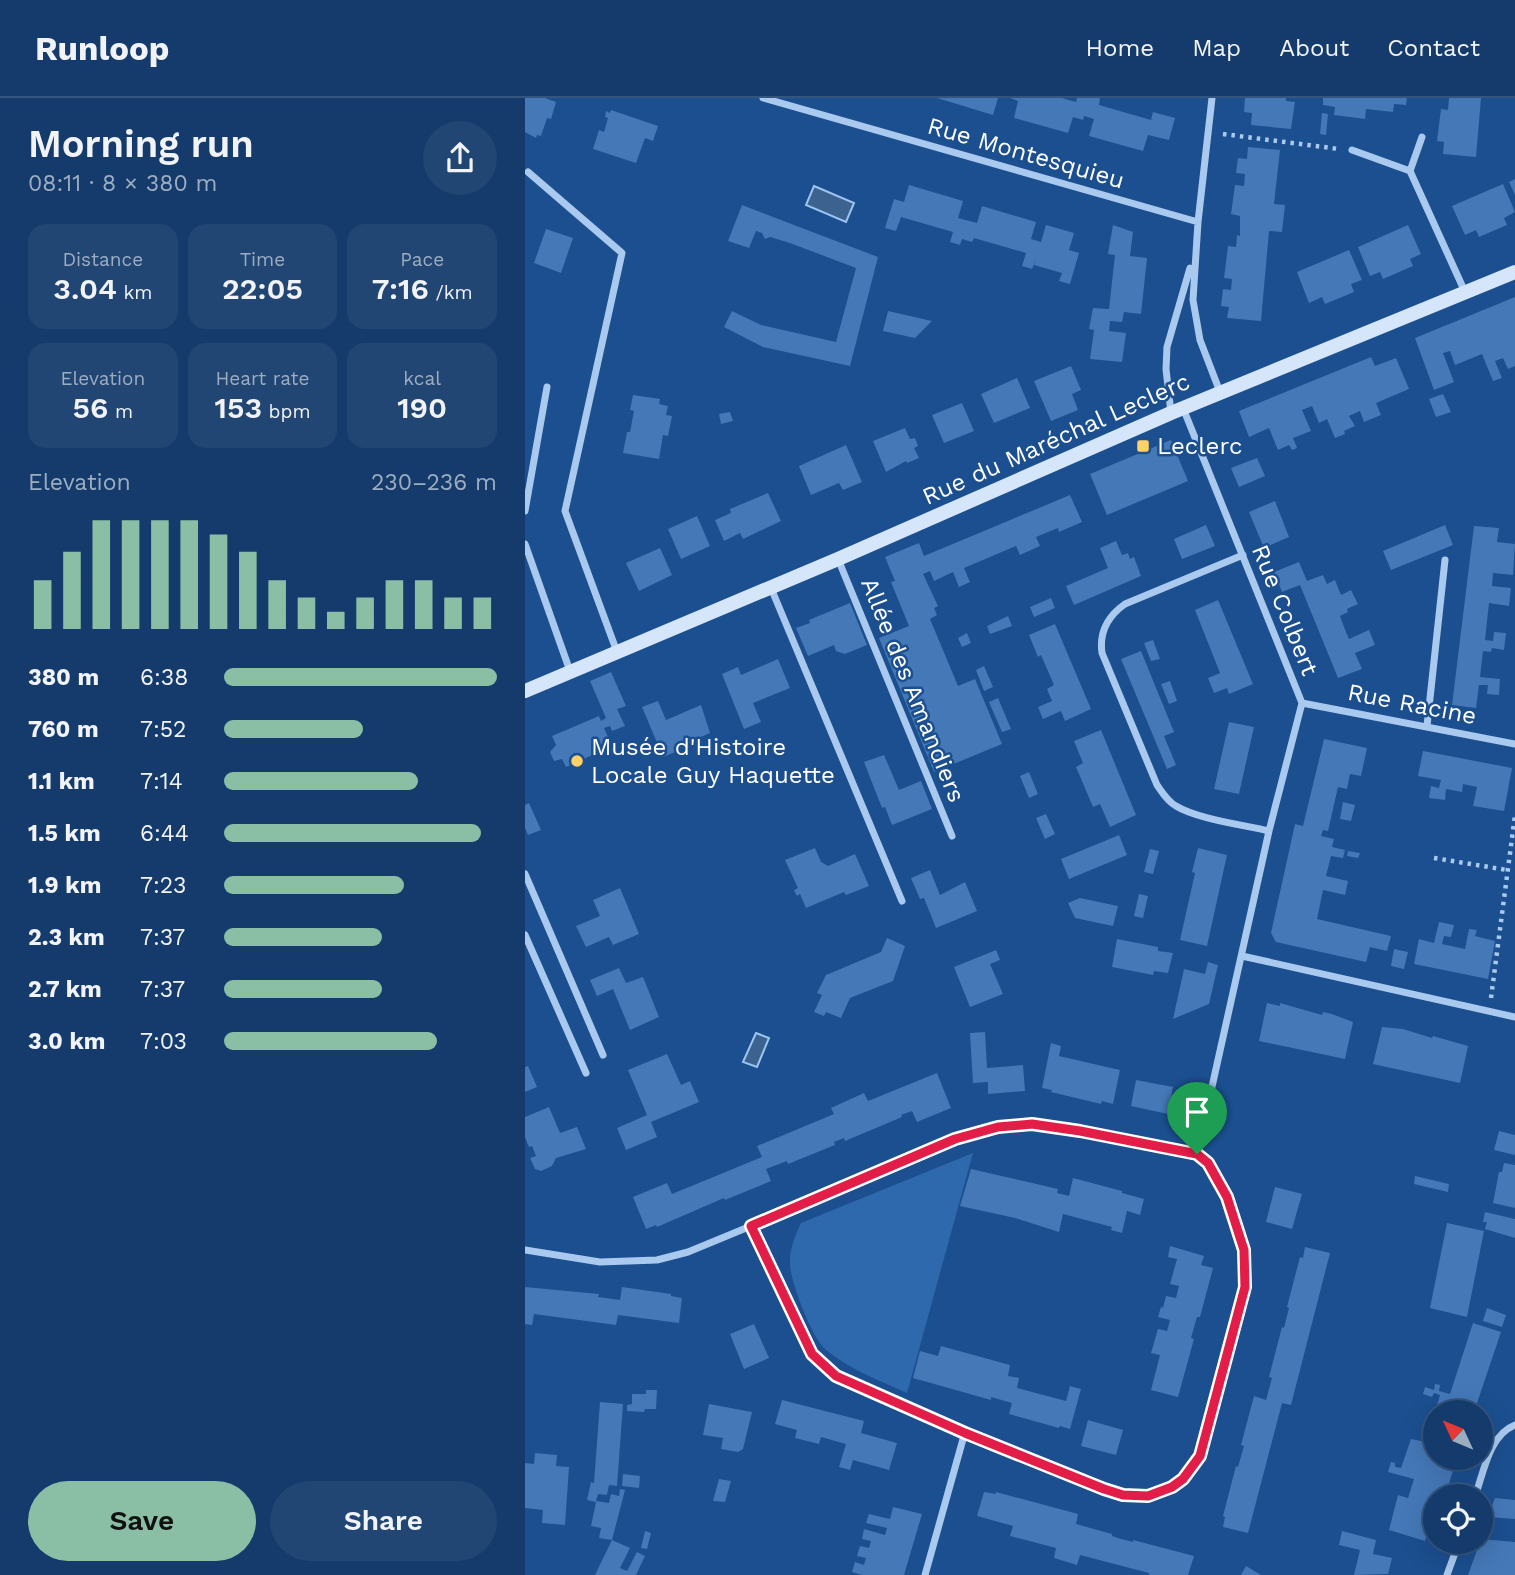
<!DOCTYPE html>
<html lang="en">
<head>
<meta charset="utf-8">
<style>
  body { margin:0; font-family:"Work Sans",sans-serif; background:#214673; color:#f1f3f6; height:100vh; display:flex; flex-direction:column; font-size:26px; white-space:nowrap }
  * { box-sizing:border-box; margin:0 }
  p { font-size:23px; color:#9dadc1 }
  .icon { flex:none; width:38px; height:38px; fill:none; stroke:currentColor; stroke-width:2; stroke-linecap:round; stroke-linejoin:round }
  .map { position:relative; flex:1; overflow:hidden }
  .side { display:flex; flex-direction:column; background:#143b6b; width:525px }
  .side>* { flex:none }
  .needle { width:46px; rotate:314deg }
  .tools { position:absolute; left:898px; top:1302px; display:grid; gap:14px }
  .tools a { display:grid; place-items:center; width:70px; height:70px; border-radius:50%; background:#143b6b; box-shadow:0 7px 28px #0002,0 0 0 2px #33557e; font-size:35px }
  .pin { position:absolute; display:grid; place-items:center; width:60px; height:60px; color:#fff; margin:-72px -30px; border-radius:50% 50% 50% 0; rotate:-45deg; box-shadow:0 0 7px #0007 }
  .pin .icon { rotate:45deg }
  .round { display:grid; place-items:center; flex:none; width:74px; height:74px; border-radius:37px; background:#214673 }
  .head { display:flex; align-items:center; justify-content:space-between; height:119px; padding:0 28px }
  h1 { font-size:38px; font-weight:600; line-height:52px }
  .stats { display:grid; grid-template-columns:repeat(3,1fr); gap:10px; height:119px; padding:7px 28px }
  .stats div { display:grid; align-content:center; border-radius:18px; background:#214673; text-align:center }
  .stats b { font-size:30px; font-weight:600 }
  .stats small { font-size:19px; font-weight:400 }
  .stats p { font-size:19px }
  .chart { height:196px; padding:14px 28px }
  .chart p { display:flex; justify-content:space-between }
  .chart svg { width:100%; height:126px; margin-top:7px; stroke:#8abfa5; stroke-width:6 }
  .cta { display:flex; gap:14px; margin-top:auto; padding:14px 28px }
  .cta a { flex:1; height:80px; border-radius:42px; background:#8abfa5; color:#111; font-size:28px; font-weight:600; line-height:80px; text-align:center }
  .cta a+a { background:#214673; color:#f1f3f6 }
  ul { padding:0 28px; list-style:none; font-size:23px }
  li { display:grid; grid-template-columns:112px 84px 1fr; align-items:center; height:52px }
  li i { height:18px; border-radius:9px; background:#8abfa5 }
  header { display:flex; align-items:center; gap:42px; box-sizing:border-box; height:98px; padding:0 35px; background:#143b6b; border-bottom:2px solid #33557e }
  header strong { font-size:33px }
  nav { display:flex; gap:38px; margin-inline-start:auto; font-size:24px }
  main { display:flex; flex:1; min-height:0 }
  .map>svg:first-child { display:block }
  .green { fill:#2e69ad }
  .water { fill:#3c6290; stroke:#9cc4f0; stroke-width:2 }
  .building { fill:#4478b7 }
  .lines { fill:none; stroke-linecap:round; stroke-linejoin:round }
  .path { stroke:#a9c9ee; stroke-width:4.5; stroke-dasharray:3.5 5; stroke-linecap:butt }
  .street { stroke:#a9c9ee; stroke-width:7 }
  .secondary { stroke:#d6e6fa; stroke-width:14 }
  .route-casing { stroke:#fff; stroke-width:14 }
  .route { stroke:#e11d48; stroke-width:9 }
  .poi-dot { fill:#ffd166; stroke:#1b4f8f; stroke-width:2.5 }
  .labels { text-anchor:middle; stroke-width:5; stroke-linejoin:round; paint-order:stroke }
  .street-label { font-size:24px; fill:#fff; stroke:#1b4f8f }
  .poi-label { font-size:24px; fill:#fff; stroke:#1b4f8f; text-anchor:start }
</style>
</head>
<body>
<header>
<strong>Runloop</strong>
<nav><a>Home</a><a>Map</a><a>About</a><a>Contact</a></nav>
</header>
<main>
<section class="side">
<div class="head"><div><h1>Morning run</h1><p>08:11 · 8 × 380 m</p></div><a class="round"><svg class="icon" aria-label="share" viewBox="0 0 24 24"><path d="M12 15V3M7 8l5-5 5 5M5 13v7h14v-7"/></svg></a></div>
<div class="stats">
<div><p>Distance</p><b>3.04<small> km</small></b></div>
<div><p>Time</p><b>22:05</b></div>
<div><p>Pace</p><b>7:16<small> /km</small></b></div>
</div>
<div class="stats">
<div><p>Elevation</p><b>56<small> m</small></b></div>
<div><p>Heart rate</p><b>153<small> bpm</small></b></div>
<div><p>kcal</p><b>190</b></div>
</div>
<div class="chart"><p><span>Elevation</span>230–236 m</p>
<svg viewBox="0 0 160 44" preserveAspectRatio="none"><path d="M5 44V27M15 44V17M25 44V6M35 44V6M45 44V6M55 44V6M65 44V11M75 44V17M85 44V27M95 44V33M105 44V38M115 44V33M125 44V27M135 44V27M145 44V33M155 44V33"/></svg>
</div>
<ul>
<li><b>380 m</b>6:38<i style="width:100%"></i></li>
<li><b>760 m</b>7:52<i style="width:51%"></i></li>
<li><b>1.1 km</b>7:14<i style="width:71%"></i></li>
<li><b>1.5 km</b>6:44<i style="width:94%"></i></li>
<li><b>1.9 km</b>7:23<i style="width:66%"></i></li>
<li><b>2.3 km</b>7:37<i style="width:58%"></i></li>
<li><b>2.7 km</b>7:37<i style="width:58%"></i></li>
<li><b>3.0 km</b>7:03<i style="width:78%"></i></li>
</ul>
<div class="cta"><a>Save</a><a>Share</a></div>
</section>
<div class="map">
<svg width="990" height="1477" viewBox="0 0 990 1477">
  <rect width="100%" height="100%" fill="#1b4f8f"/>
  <path class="green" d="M448,1055L382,1295C354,1282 323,1271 300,1251C287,1240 266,1185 265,1167C264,1152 270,1138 276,1125Z"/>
  <path class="water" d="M289,88L329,105L321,124L281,107Z
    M231,935L244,940L232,969L218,964Z"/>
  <path class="building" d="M0,0H20L31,4L26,21L22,20L16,38L12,37L11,40L0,34Z
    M412,0H473L468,17Z
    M485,0H537L551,4L552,0H575L574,7L626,22L628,14L650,20L644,42L623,37L618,53L564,38L569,21L559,18L558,22L548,19L543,35L489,20L493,3Z
    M720,0H761V3L770,4L766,31L726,27L727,15L719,14Z
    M798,0H882L881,7L869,6L868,14L841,11L840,21L809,17L810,9L798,7Z
    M924,0H956L951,59L918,56L919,44L912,43L916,11L923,12Z
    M86,12L133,28L128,43L120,40L111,65L68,51L74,32L79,34L83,20L80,19L81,13L85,15Z
    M797,15L803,16L801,37L795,36Z
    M723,49L755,52L749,106L760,107L757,134L744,133L736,223L702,220L704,209L696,208L698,191L706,192L707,181L699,180L703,148L711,149L712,137L715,138V118L706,116L710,87L719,88L720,76L711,75L713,60L722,61Z
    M990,81V97L984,84Z
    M978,86L990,114L979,120L982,127L954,139L951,132L940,137L927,108Z
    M384,87L438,103L433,120L452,125L457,108L511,124L506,141L516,144L521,127L549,135L544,152L554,155L545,186L534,183L537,175L509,167L512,159L507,171L497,168L501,155L449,140L447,144L437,141L435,147L425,144L428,134L376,119L371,133L360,130L369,101L379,104Z
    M217,107L353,159L325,268L238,249L199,229L207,213L236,227L311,244L331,170L265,145L245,139L240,141L237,135L231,133L224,150L203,143Z
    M588,127L608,134L605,158L622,160L616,216L599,214L597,224L585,223L584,233L601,235L597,264L565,261L569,232L564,231L568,210L584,211L590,157L583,156Z
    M883,127L896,156L885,161L888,168L858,181L855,174L845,178L833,149Z
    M21,131L48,140L36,175L9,165Z
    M824,152L837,182L826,186L829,194L800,206L797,199L784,205L772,174Z
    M990,199V268L983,271L978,260L970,263L977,280L968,283L957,256L930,267L925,253L918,255L929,284L909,292L890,240Z
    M363,213L407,223L390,240L358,233Z
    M846,259L850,268L871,260L884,291L851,305L856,317L839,324L835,313L824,318L830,328L819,333L820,336L810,340L802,321L794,325L787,308L777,312L786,333L768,340L772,350L767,352L764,347L753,352L744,330L724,339L714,313Z
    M546,268L556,292L547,296L553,312L526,323L509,283Z
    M492,280L505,310L469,325L456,296Z
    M918,296L926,314L911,319L904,301Z
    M108,297L135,301L134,306L143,308L141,317L147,318L143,338L138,337L134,361L98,355L102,334H105L109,313L105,312Z
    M437,305L449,333L419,345L407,317Z
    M205,314L208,323L196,326L194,316Z
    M380,330L385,341L390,340L393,348L389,350L394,360L382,365L381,363L361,374L348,343Z
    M646,342L663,383L582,417L565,376Z
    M321,347L337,384L318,392L314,385L286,397L274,368Z
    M732,360L740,378L714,389L706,370Z
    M243,395L256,423L218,441L215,435L199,443L190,422L206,415L205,411Z
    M545,397L557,424L534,434L533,430L511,439L515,448L495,457L491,448L439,470L445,484L434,489L428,474L409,483L405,473L398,476L413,508L409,510L412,517L405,521L433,588L450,581L477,646L409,674L354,540L384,528L366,484L370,483L360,459L394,445L399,458Z
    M750,403L764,439L739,450L724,414Z
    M172,418L185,448L156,461L143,431Z
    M681,427L690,448L657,461L649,441Z
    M920,427L928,447L866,472L858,453Z
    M949,428L974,430L972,444L990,446L988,477L968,475L967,488L986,490L984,508L964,505L960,542L968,543L969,534L981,535L979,552L967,550L966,554L958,553L955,579L975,581L974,597L962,596L963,587H954L951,610L927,607Z
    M591,443L597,457L603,455L605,461L609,459L616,478L549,507L541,488L583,470L575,450Z
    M135,450L147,477L114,493L101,465Z
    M774,464L782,483L798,477L802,486L810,482L816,497L826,492L833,506L822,511L823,514L815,518L819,529L824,541L844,532L850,547L830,555L837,571L813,580L775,487L757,494L749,474Z
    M526,500L530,510L509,519L505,509Z
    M693,502L728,586L704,596L702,590L689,595L683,580L695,575L670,512Z
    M325,505L342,547L320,556L311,553L309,547L283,558L271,530L285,525L284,522Z
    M483,518L487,528L465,536L462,528Z
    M530,526L566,611L540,623L536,613L518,621L513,609L527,603L522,591L529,587L516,557L513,559L504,537Z
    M442,535L446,545L437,549L433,540Z
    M628,542L635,561L626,563L619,545Z
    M616,553L649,634L639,638L651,667L642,671L596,561Z
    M253,561L265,590L228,605L236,624L219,631L197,576L213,569L216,577Z
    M459,568L468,589L459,593L451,572Z
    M86,574L101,608L92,611L100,628L87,633L85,628L79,630L87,648L41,669L37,661L29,663L25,654L31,647L27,638L74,618L76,623L81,620L65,583Z
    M645,583L652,603L644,606L636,586Z
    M473,600L486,631L477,634L464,604Z
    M133,603L141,622L176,607L185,635L153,649L155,652L138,659L117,609Z
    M704,624L729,629L714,696L689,691Z
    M576,632L611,717L585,729L575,706L568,709L551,669L558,665L549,643Z
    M799,641L842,650L836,678L825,676L822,691L813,689L803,733L798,732L796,738L809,741L807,749L820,752L818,760L806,758L801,778L823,783L820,797L798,792L792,821L866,838L862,853L845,849L841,864L751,844L746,835L770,726L778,728Z
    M898,653L987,670L979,713L948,708L952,689L938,686L937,694L921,691L920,702L904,700L906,688L914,690L916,682L893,678Z
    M359,657L374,692L396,683L407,711L367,727L360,709L357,710L339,664Z
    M504,674L513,696L504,700L495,678Z
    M818,704L830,707L826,723L815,721Z
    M4,705L16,732L3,737L0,730V707Z
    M521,716L530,736L520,741L511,720Z
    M594,737L602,757L544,781L536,761Z
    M290,750L296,764L303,768L330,756L344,788L321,797L319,794L281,810L275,796L272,798L269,792L273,790L260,762Z
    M673,750L702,757L682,848L655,842L670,775L667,774Z
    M625,751L634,753L628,776L619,774Z
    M823,753L835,755L833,760L822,758Z
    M405,772L415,797L440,784L452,813L411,830L399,800L395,801L386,780Z
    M95,790L114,836L88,847L84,839L61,849L51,828L75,818L68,802Z
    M614,796L623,798L618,820L609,818Z
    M555,800L593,808L588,828L550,820L543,805Z
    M914,824L929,827L926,839L919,838L917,846L940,851L944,831L952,832L950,838L970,843L963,881L889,866L894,841L909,845Z
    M362,840L380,848L368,883L325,900L316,920L301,914L299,918L289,914L297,897L292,895L301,877L356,854Z
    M592,841L633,849V853L648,855L643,875L629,873L628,877L587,869Z
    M869,851L883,854L879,871L866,868Z
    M471,852L475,862L465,866L478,896L445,909L429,869Z
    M683,864L693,867L684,906L648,921L659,871L680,876Z
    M94,870L101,885L118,879L134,919L105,932L88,891L72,898L65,882Z
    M742,905L755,908V905L797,917L798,914L807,916L828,924L820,961L734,943Z
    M857,929L878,931L907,940L908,938L943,948L935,985L848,966Z
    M460,934L462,970L498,967L500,993L463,996V984L448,985L445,935Z
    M526,945L536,948L534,958L595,972L588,1006L577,1003L576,1006L526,994L527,992L517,990Z
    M142,956L156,987L165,983L174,1004L126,1024L132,1039L101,1052L92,1030L122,1017L103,972Z
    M3,968L12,989L0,994V969Z
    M412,975L426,1010L392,1024L387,1013L376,1017L377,1019L320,1043L319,1040L309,1044L310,1047L263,1066L262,1063L241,1071L246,1083L200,1102L199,1100L132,1129L131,1127L121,1131L108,1099L142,1085L147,1096L237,1059L232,1048L309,1016L306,1010L339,995L343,1003Z
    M611,982L648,989L643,1016L606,1008Z
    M24,1009L35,1035L52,1029L61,1051L31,1060L27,1068L16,1073L10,1071L5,1060L11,1058L7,1048L4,1049L0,1039V1019Z
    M974,1033L990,1037V1057L969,1052Z
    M979,1065L990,1067V1110L968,1105L974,1074H977Z
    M446,1071L533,1091L532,1095L544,1098L548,1080L597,1093V1095L619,1101L615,1117L602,1113L597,1135L586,1132L587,1129L538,1116L534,1134L490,1120L435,1108Z
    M890,1078L924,1086L923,1094L889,1086Z
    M750,1089L777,1096L767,1131L741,1124Z
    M960,1114L990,1121V1140L960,1131L962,1124H958Z
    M922,1125L959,1133L942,1219L905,1210Z
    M645,1148L679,1158L676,1167L688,1170L675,1219H672L666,1240L669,1241L653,1299L626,1292L635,1257L626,1255L633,1231L642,1233L645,1222L633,1219L636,1209L638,1210L641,1198L651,1200L654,1188L645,1186L652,1161L643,1159Z
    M780,1149L805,1155L766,1307L757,1305L723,1435L698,1429L700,1419L698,1418L711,1368L713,1369L719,1348L716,1347L729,1298L741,1302L747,1280L744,1279L757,1229L759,1230L764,1210L762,1209L775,1159L778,1160Z
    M0,1189L74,1196L73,1199L95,1202L97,1189L146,1196V1198L157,1200L154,1225L93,1217L91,1227L9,1216L7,1227L0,1226Z
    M962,1210L981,1217L977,1229L958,1223Z
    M948,1225L976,1234L949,1314H910V1360H932L920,1398H910V1408L900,1443L864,1432L873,1397L883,1400L889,1381L863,1374L866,1364L870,1365V1369L876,1370L886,1341L901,1344L915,1297L909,1295L907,1299L898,1296L900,1289L909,1292L910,1286L915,1287L914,1293L925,1296Z
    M229,1226L244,1260L219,1271L205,1236Z
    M416,1248L485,1267L483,1278L494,1280L492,1290L541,1303L545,1288L556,1291L545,1331L535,1328L534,1330L484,1316L487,1305L466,1299V1302L388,1280L395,1253L413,1258Z
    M121,1292H132L131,1311H120L119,1314L102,1313V1307L107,1306V1296H121Z
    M257,1302L339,1323L336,1335L372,1345L364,1372L328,1362L325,1372L314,1369L321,1346L296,1339L294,1346L270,1340L272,1332L250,1326Z
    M75,1304L98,1306L92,1388L84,1387L82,1397L73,1396L71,1403L84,1405L86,1396L94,1398L95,1391L100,1392L87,1442L74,1440L76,1430L66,1428L71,1404L62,1402L66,1384L69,1385Z
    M184,1306L227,1314L218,1351L213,1354L196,1351L198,1340L178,1337Z
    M563,1322L598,1332L591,1357L556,1348Z
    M10,1355L32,1357L31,1368L44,1369L40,1427L17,1425L18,1412L0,1410V1365L9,1366Z
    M98,1376L115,1378L114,1390L97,1388Z
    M194,1381L206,1383L200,1404L188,1403Z
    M459,1394L471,1396V1394L553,1416L551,1426L587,1436V1438L596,1441L608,1444V1442L669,1458L663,1477H624V1475L555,1457L552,1467L529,1460L531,1450L485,1438L488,1428L452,1418Z
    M970,1400L990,1402V1421L963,1419Z
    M368,1409L397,1416L379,1477H337L327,1474L330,1464L339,1467L341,1460L332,1458L335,1448L344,1450L346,1443L337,1441L339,1431L360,1437L362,1430L341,1425L344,1416L365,1421Z
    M120,1433L126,1435L122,1451L116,1450Z
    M817,1433L851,1442L848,1456L867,1460L863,1476L829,1477L835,1452L814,1447Z
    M956,1441L990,1444V1477H943Z
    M87,1442L105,1450L95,1470L102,1473L112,1454L120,1458L111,1477H70Z
    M721,1468L736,1477H716Z"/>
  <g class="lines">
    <path class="path" d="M698,36L814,51
      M909,760L982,772
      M966,900L990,717"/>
    <path class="street" d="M238,0L673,124
      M687,0L673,124L668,202L675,242L695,294
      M827,52L885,73L940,194
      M885,73L897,39
      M3,74L97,155L40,413L92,554
      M658,310L777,605L744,733L672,1056
      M646,315L641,271L642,249L665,170
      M0,413L22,289
      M0,446L45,573
      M718,457L600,506C583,518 574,534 577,555L632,687C637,694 642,703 651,708C672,721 719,727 744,733
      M313,461L427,738
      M246,490L377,803
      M777,605L990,646
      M902,628L920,462
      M0,776L78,957
      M0,837L61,975
      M717,858L990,919
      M226,1128L287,1256L311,1278L440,1334L579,1391C607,1400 636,1403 659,1380C682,1358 686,1322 694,1292C704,1254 721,1212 721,1172C720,1152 714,1133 707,1115C699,1092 690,1072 672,1056
      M0,1152L75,1164L132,1162L163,1154L226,1128L430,1041L473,1029L521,1028L672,1056
      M950,1398C959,1374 964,1337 990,1327
      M400,1477L440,1334
      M922,1477L934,1444"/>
    <path class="secondary" d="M0,593L313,461L646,315L990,174"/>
  </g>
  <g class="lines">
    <defs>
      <path id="route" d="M507,1026L555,1033L672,1056L683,1065L702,1099L719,1152L720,1189L675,1358L658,1381L647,1389L623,1398L598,1397L579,1391L440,1335L311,1278L287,1256L226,1128L430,1041L473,1029Z"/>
    </defs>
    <use href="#route" class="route-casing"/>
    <use href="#route" class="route"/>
  </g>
  <g class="poi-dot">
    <rect x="611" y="341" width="14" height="14" rx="3.5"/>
    <circle cx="52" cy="663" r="7"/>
  </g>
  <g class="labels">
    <g class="street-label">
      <text transform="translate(501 55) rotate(16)" y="8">Rue Montesquieu</text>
      <text transform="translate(531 341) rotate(-24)" y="8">Rue du Maréchal Leclerc</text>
      <text transform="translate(760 512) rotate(68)" y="8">Rue Colbert</text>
      <text transform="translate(388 592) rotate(68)" y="8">Allée des Amandiers</text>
      <text transform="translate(887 606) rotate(11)" y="8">Rue Racine</text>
    </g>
    <g class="poi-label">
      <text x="632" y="356">Leclerc</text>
      <text x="66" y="657">Musée d'Histoire<tspan x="66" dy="28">Locale Guy Haquette</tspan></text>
    </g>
  </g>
</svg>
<div class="tools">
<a><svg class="needle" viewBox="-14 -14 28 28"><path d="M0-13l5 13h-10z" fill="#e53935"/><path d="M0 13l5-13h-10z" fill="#9dadc1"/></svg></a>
<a><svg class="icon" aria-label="locate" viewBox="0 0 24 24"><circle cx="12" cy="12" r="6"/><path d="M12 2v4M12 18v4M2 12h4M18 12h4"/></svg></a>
</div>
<div class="pin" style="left:672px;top:1056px;background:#1e9e55"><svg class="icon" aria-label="arrive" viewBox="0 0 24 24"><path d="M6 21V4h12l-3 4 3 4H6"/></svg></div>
</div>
</main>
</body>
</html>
